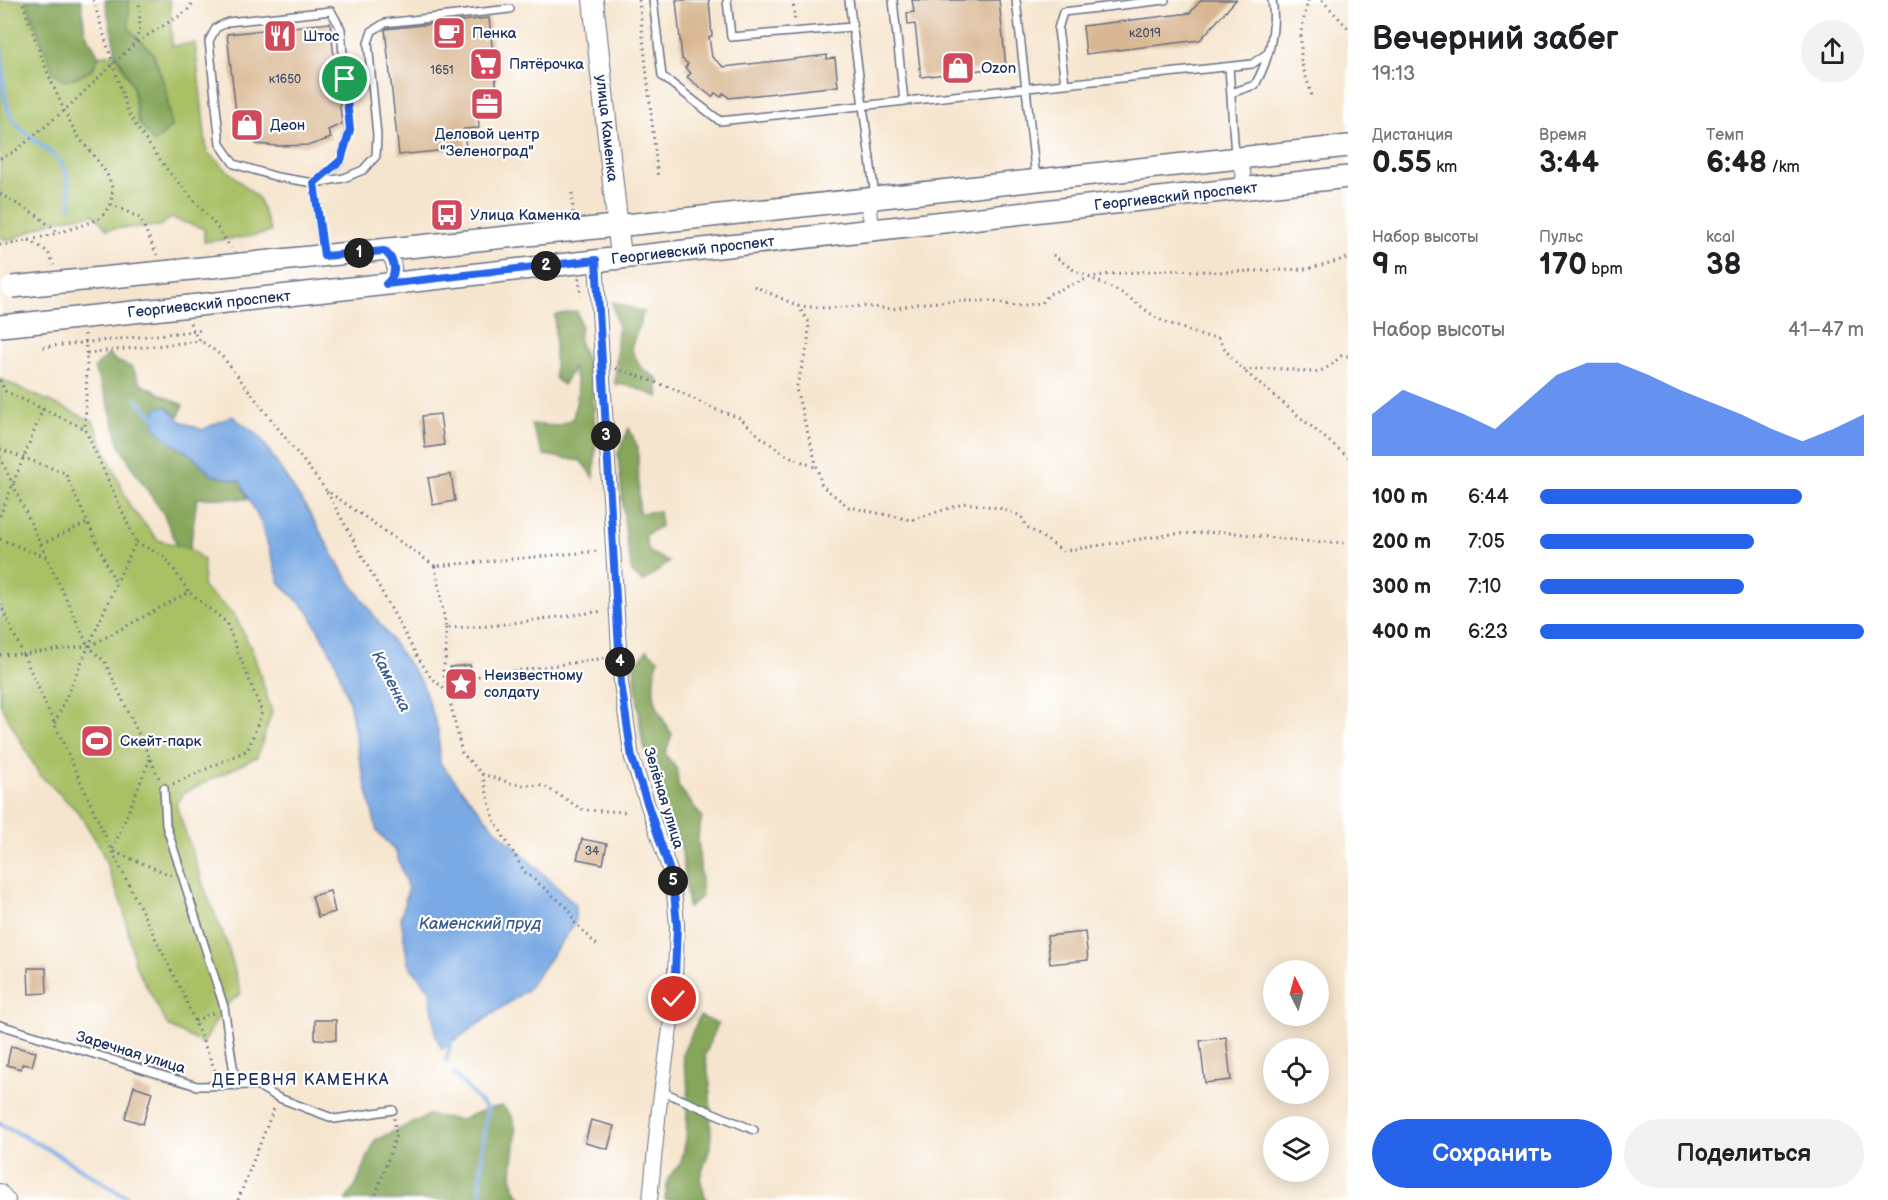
<!DOCTYPE html>
<html lang="ru">
<head>
<meta charset="utf-8">
<style>
  body { margin:0; font-family:"Balsamiq Sans",sans-serif; background:#f2f2f2; color:#202124; height:100vh; display:flex; flex-direction:column; font-size:22px; white-space:nowrap }
  * { box-sizing:border-box; margin:0 }
  p { font-size:20px; color:#757577 }
  .icon { flex:none; width:33px; height:33px; fill:none; stroke:currentColor; stroke-width:2; stroke-linecap:round; stroke-linejoin:round }
  .map { position:relative; flex:1; overflow:hidden }
  .side { display:flex; flex-direction:column; background:#fff; width:540px }
  .side>* { flex:none }
  .needle { width:39px; rotate:354deg }
  .buttons { position:absolute; left:1263px; top:960px; display:grid; gap:12px }
  .buttons a { display:grid; place-items:center; width:66px; height:66px; border-radius:50%; background:#fff; box-shadow:0 3px 15px #0003; font-size:30px }
  .pin { position:absolute; display:grid; place-items:center; width:51px; height:51px; color:#fff; margin:-26px; border:3px solid #fff; border-radius:50%; box-shadow:0 2px 6px #0007 }
  .km { position:absolute; width:30px; height:30px; margin:-15px; border-radius:50%; background:#222; color:#fff; font-size:16px; line-height:30px; text-align:center }
  .round { display:grid; place-items:center; flex:none; width:63px; height:63px; border-radius:32px; background:#f2f2f2 }
  .summary { display:flex; align-items:center; justify-content:space-between; height:102px; padding:0 24px }
  h1 { font-size:33px; font-weight:800; line-height:45px }
  .figures { display:grid; grid-template-columns:repeat(3,1fr); gap:9px; height:102px; padding:6px 24px }
  .figures div { display:grid; align-content:center }
  .figures b { font-size:30px; font-weight:800 }
  .figures small { font-size:16px; font-weight:400 }
  .figures p { font-size:16px }
  .chart { height:168px; padding:12px 24px }
  .chart p { display:flex; justify-content:space-between }
  .chart svg { width:100%; height:108px; margin-top:6px; fill:#2563eb; opacity:.7 }
  .button { display:flex; gap:12px; margin-top:auto; padding:12px 24px }
  .button a { flex:1; height:69px; border-radius:36px; background:#2563eb; color:#fff; font-size:24px; font-weight:800; line-height:69px; text-align:center }
  .button a+a { background:#f2f2f2; color:#202124 }
  ul { padding:0 24px; list-style:none; font-size:20px }
  li { display:grid; grid-template-columns:96px 72px 1fr; align-items:center; height:45px }
  li i { height:15px; border-radius:8px; background:#2563eb }
  main { display:flex; flex:1; min-height:0 }
  .map>svg:first-child { display:block }
  .green { fill:#a9c065; stroke:#627862; stroke-width:1.5 }
  .forest { fill:#86a65a; stroke:#506a5c; stroke-width:1.5 }
  .water { fill:#7aaae4; stroke:#4a6ca1; stroke-width:1.5 }
  .lines { fill:none; stroke-linecap:round; stroke-linejoin:round }
  .stream { stroke:#7aaae4; stroke-width:4.5 }
  .building { fill:#d8b691 }
  .lane-casing { stroke:#686f85; stroke-width:10 }
  .street-casing { stroke:#686f85; stroke-width:16 }
  .secondary-casing { stroke:#686f85; stroke-width:22 }
  .primary-casing { stroke:#686f85; stroke-width:24 }
  .path { stroke:#686f85; stroke-width:3; stroke-dasharray:1.5 4.5; stroke-linecap:butt }
  .lane { stroke:#fff; stroke-width:7 }
  .street { stroke:#fff; stroke-width:14 }
  .secondary { stroke:#fff; stroke-width:20 }
  .primary { stroke:#fff; stroke-width:21 }
  .primary-bridge-casing { stroke:#686f85; stroke-width:24; stroke-linecap:butt }
  .path-bridge { stroke:#686f85; stroke-width:3; stroke-dasharray:1.5 4.5; stroke-linecap:butt }
  .primary-bridge { stroke:#fff; stroke-width:21 }
  .route-casing { stroke:#fff; stroke-width:12 }
  .route { stroke:#2563eb; stroke-width:8 }
  .labels { text-anchor:middle; stroke-width:4.5; stroke-linejoin:round; paint-order:stroke }
  .number-label { font-size:12px; fill:#4a516b }
  .poi-label { font-size:15px; fill:#1b2f5e; stroke:#fff; text-anchor:start }
  .street-label { font-size:15px; fill:#1b2f5e; stroke:#fff }
  .water-label { font-size:16px; font-style:italic; fill:#3c5a8d; stroke:#fff }
  .neighbourhood-label { font-size:16px; letter-spacing:1.5px; fill:#1b2f5e; stroke:#fff }
</style>
</head>
<body>
<main>
<div class="map">
<svg width="1348" height="1200" viewBox="0 0 1348 1200">
  <rect width="100%" height="100%" fill="#fff"/>
  <filter id="ink" filterUnits="userSpaceOnUse"><feTurbulence type="fractalNoise" baseFrequency=".0167" numOctaves="2"/><feDisplacementMap in="SourceGraphic" scale="12" xChannelSelector="R" yChannelSelector="G"/><feConvolveMatrix kernelMatrix="1 2 1 2 8 2 1 2 1" color-interpolation-filters="sRGB"/></filter>
  <filter id="wash" filterUnits="userSpaceOnUse"><feTurbulence type="fractalNoise" baseFrequency=".008" numOctaves="4" result="noise"/><feDisplacementMap in="SourceGraphic" scale="24" xChannelSelector="R" yChannelSelector="G"/><feGaussianBlur stdDeviation="1.35" result="paint"/><feColorMatrix in="noise" values="0 0 0 0 0 0 0 0 0 0 0 0 0 0 0 0 0 1.4 0 .05"/><feComposite in="paint" operator="in"/></filter>
  <g filter="url(#wash)">
    <rect width="100%" height="100%" fill="#f6e5ce"/>
    <path class="green" d="M0,0H26L54,73L93,69L99,56L116,53L133,87L138,121L171,127L166,90L153,53L129,29V0H170L172,46L195,43L207,152L259,199L271,232L246,237L204,242V229L171,218L160,226L106,229L94,214L53,221L11,240L0,238Z
      M0,379L93,421L130,507L158,540L190,549L204,560L203,588L234,614L253,652L272,712L257,757L184,793L176,804L204,887L227,944L241,993L224,1007L203,1044L168,1026L135,965L124,911L100,847L78,812L39,774L0,704Z"/>
    <path class="forest" d="M26,0H81L85,32L99,56C91,74 83,76 65,81L54,73Z
      M105,0H129V29L153,53L166,90L171,127L154,143L138,121L133,87L116,53Z
      M612,302L644,312L631,348L641,368L657,378L659,397L630,386L615,384L618,328Z
      M577,311L581,326L579,340L591,374L596,439L594,478L581,461L544,455L531,424L557,426L573,419L578,393L574,368L563,385L555,378V315Z
      M109,354L116,361L132,367L141,384L183,405L179,416L166,406L171,443L190,454L212,475L240,481L248,499L197,498L190,549L177,545L163,513L137,475L120,446L107,399L94,369Z
      M629,428L638,448L639,513L659,511L661,526L645,535L649,552L669,562L643,582L632,572L626,538L618,453Z
      M647,650L658,659C649,691 654,707 672,734L665,754L677,769L678,786L702,817L698,836L702,896L688,908L682,851L642,740L634,667Z
      M700,1016L718,1024L705,1055L710,1084L711,1145L700,1178L706,1200H665L668,1178L681,1163L686,1140L688,1085L682,1054Z
      M502,1106C505,1109 510,1113 512,1117C525,1142 498,1181 524,1200H346L357,1183L375,1140L429,1115L459,1120L487,1109Z"/>
    <path class="water" d="M166,406L182,422L202,430L232,416L259,436L309,512L343,572L422,683L438,730L440,763L493,827L575,904V923L527,990L442,1049L436,1036L430,990L408,964L401,918L408,889L396,852L377,831L359,757L350,705L335,660L307,610L280,583L261,523L240,481L212,475L190,454L171,443L154,427L156,408Z"/>
    <g class="lines">
      <path class="stream" d="M0,43C5,66 0,94 11,116C24,140 59,149 67,175C69,185 70,197 71,207
        M137,400L159,422
        M446,1061L452,1038
        M454,1074L487,1109L482,1153L480,1200
        M0,1124L50,1150L131,1200"/>
    </g>
    <g id="blocks">
      <path class="building" d="M676,0H709L712,36L709,37L712,57L724,67L827,55V59L835,58L838,86L729,98L724,93L721,97L715,93L712,97L687,77L691,73L685,68L688,64L682,59Z
        M912,0H999L1006,67L921,77L915,24L908,25L907,13L914,12Z
        M1201,0H1236L1200,40L1086,54L1083,26L1190,13Z
        M489,18L499,110L478,113L479,128L464,129L466,148L399,155L385,29Z
        M330,23L342,124L328,130L331,138L310,145L277,146L256,144V133L238,129L227,34Z
        M440,414L444,445L425,448L422,416Z
        M451,474L455,501L433,505L428,478Z
        M470,665L474,692L454,695L450,667Z
        M582,839L607,844L603,864L577,859Z
        M330,891L335,912L318,917L312,896Z
        M1085,932L1088,960L1050,964L1047,936Z
        M28,968H46L47,993L29,994Z
        M315,1020H336V1040L315,1039Z
        M1226,1037L1231,1080L1205,1083L1200,1041Z
        M11,1046L36,1052L32,1066L22,1064L21,1069L7,1065Z
        M134,1086L152,1092L143,1124L125,1118Z
        M591,1120L614,1126L608,1149L585,1143Z"/>
    </g>
  </g>
  <g filter="url(#ink)">
    <use href="#blocks" fill-opacity="0" stroke="#686f85" stroke-width="1.5"/>
    <g class="lines">
      <defs>
        <path id="lane" d="M653,0L662,76L720,121L1252,64L1268,53
          M727,0L731,37L852,27
          M849,0L875,197
          M893,0L904,101
          M1016,0L1036,178
          M1229,67L1235,156
          M1065,84L1058,29L1063,12L1165,0
          M1231,93L1255,85C1269,60 1277,28 1272,0
          M323,253L314,183L341,161L349,130L341,29L331,11L228,22L216,28L209,41L220,144L234,164L277,177L314,183L344,178L363,170L376,156L377,135L368,43L372,31L385,23L510,9
          M164,788L166,825L224,1007L236,1086
          M0,1025L197,1086L256,1085L279,1098L335,1119L393,1110
          M661,1091L754,1130"/>
        <path id="street" d="M1235,159C1245,168 1247,180 1236,190
          M875,199C866,210 868,220 879,229
          M384,251C396,260 398,274 386,283
          M596,260L621,683L632,758L673,880L677,926L674,999L659,1109L650,1200
          M0,1191L8,1200"/>
        <g id="secondary">
          <path id="s1" d="M593,0L621,257"/>
        </g>
        <g id="primary">
          <path d="M172,271L684,219L1348,146"/>
          <path id="s2" d="M190,306L1348,177"/>
          <path d="M0,326L30,323"/>
        </g>
      </defs>
      <use href="#lane" class="lane-casing"/>
      <use href="#street" class="street-casing"/>
      <use href="#secondary" class="secondary-casing"/>
      <use href="#primary" class="primary-casing"/>
      <path class="path" d="M93,0L128,112L140,132L169,172L214,223L231,248
        M639,0L658,179
        M793,0L795,22
        M1308,0L1301,32V61L1312,96
        M1322,0L1348,28
        M137,42L187,11L195,0
        M0,158L14,152L66,109L135,43L140,28L139,0
        M572,193L573,212
        M0,194L38,216L57,232
        M111,204L140,218L157,255
        M29,240L48,252L54,265
        M0,245C13,246 92,225 101,217C109,209 115,196 111,184C105,164 85,149 75,131C53,91 36,44 22,0
        M1053,255L1072,269L1124,294L1158,319L1200,335L1218,338L1226,351L1243,370
        M579,278L581,296
        M754,286L798,306L809,322L808,344L796,389L822,486L849,507L911,520L966,503L999,508L1021,516L1027,527L1063,551L1173,534L1226,532L1301,541L1348,543
        M798,306L826,308L862,306L892,309L923,303L959,301H989L1017,306L1042,303L1049,294L1091,277L1109,274L1168,270L1229,272L1307,269L1348,258
        M190,323L197,338L222,356L326,490L435,566L600,551
        M85,334L87,367L85,429
        M87,353L201,341
        M1348,356H1341C1319,378 1312,372 1285,369C1271,368 1257,369 1243,370L1348,457
        M616,368L672,388L714,409L740,418L761,437L786,455L817,468
        M0,380L5,391L85,429L136,542L116,583
        M0,449L65,473L116,584L54,725
        M0,457L88,646
        M327,492L417,656L430,676L446,691
        M0,516L43,409
        M0,539L48,558
        M41,544L87,523
        M435,566L446,628L489,626L604,611
        M0,604L23,654L88,646L105,662L160,780
        M446,628V654L443,671L462,753L482,774L514,784L544,786L583,810L628,812
        M90,646L189,592L165,557L136,542
        M0,655L23,654L112,851L184,996L217,1075
        M472,677L606,658
        M150,759L112,851L171,875
        M482,774L494,820L524,871L569,909L575,923L598,946
        M173,784L248,750L262,712L226,622L189,592
        M195,1021L215,1012
        M238,1200L274,1108
        M374,1200L396,1136L394,1118"/>
      <use href="#lane" class="lane"/>
      <use href="#street" class="street"/>
      <use href="#secondary" class="secondary"/>
      <use href="#primary" class="primary"/>
      <defs>
        <path id="primary-bridge" d="M12,287L172,271
          M30,323L190,306"/>
      </defs>
      <use href="#primary-bridge" class="primary-bridge-casing"/>
      <path class="path-bridge" d="M43,347L204,330"/>
      <use href="#primary-bridge" class="primary-bridge"/>
    </g>
  </g>
  <g class="lines" filter="url(#ink)">
    <defs>
      <path id="route" d="M345,79L350,130L341,160L314,183L324,256L384,251C396,260 398,274 386,284L596,260L621,683L632,758L673,880L677,926L674,999"/>
    </defs>
    <use href="#route" class="route-casing"/>
    <use href="#route" class="route"/>
  </g>
  <defs>
    <symbol id="cafe-square" viewBox="-11 -11 22 22"><rect x="-9" y="-9" width="18" height="18" rx="4" fill="#d1495b" stroke="#fff"/><path d="M-5.5-4.5H6V0H3Q3 3.5 0 3.5H-2.5Q-5.5 3.5-5.5 0ZM3-3.2v2h1.7v-2ZM-6 4.5H4V6H-6Z" fill="#fff"/></symbol>
    <symbol id="restaurant-square" viewBox="-11 -11 22 22"><rect x="-9" y="-9" width="18" height="18" rx="4" fill="#d1495b" stroke="#fff"/><path d="M-5-6h1v4h1v-4h1v4h1v-4h1v5L-1.5 .5V6h-2V.5L-5-1ZM5-6V6H3V1.5H1.5Q1.5-4 5-6Z" fill="#fff"/></symbol>
    <symbol id="supermarket-square" viewBox="-11 -11 22 22"><rect x="-9" y="-9" width="18" height="18" rx="4" fill="#d1495b" stroke="#fff"/><path d="M-6-5.5h2.5l.6 2H6L4.5 2H-2.5L-4.4-4H-6ZM-1.5 3.2a1.3 1.3 0 1 0 .1 0ZM3 3.2a1.3 1.3 0 1 0 .1 0Z" fill="#fff"/></symbol>
    <symbol id="shop-square" viewBox="-11 -11 22 22"><rect x="-9" y="-9" width="18" height="18" rx="4" fill="#d1495b" stroke="#fff"/><path d="M-5-2.5h2.3a2.7 3.5 0 0 1 5.4 0H5L5.5 6h-11ZM-1.5-2.5h3a1.5 2.3 0 0 0-3 0Z" fill="#fff"/></symbol>
    <symbol id="office-square" viewBox="-11 -11 22 22"><rect x="-9" y="-9" width="18" height="18" rx="4" fill="#d1495b" stroke="#fff"/><path d="M-6-3h4V-5.5h4V-3h4V5H-6ZM-1-4.5V-3h2v-1.5ZM-6 0V1H6V0Z" fill="#fff"/></symbol>
    <symbol id="bus-square" viewBox="-11 -11 22 22"><rect x="-9" y="-9" width="18" height="18" rx="4" fill="#d1495b" stroke="#fff"/><path d="M-5-6H5V4H4V6H2V4H-2V6H-4V4H-5ZM-3.5-4V0h7V-4ZM-3.5 1.2v1.5H-2V1.2ZM2 1.2v1.5H3.5V1.2Z" fill="#fff"/></symbol>
    <symbol id="sight-square" viewBox="-11 -11 22 22"><rect x="-9" y="-9" width="18" height="18" rx="4" fill="#d1495b" stroke="#fff"/><path d="M0-6L1.8-2.2L6-1.7L2.9 1.2L3.7 5.4L0 3.3L-3.7 5.4L-2.9 1.2L-6-1.7L-1.8-2.2Z" fill="#fff"/></symbol>
    <symbol id="stadium-square" viewBox="-11 -11 22 22"><rect x="-9" y="-9" width="18" height="18" rx="4" fill="#d1495b" stroke="#fff"/><path d="M0-5a6.5 5 0 1 0 0 10a6.5 5 0 1 0 0-10ZM-3.5-1.8h7v3.6h-7Z" fill="#fff"/></symbol>
  </defs>
  <g fill-rule="evenodd">
    <use href="#cafe-square" x="430" y="14" width="38" height="38"/>
    <use href="#restaurant-square" x="261" y="17" width="38" height="38"/>
    <use href="#supermarket-square" x="467" y="45" width="38" height="38"/>
    <use href="#shop-square" x="939" y="49" width="38" height="38"/>
    <use href="#office-square" x="468" y="85" width="38" height="38"/>
    <use href="#shop-square" x="228" y="106" width="38" height="38"/>
    <use href="#bus-square" x="428" y="196" width="38" height="38"/>
    <use href="#sight-square" x="442" y="665" width="38" height="38"/>
    <use href="#stadium-square" x="78" y="722" width="38" height="38"/>
  </g>
  <g class="labels">
    <g class="number-label">
      <text x="1145" y="37">к2019</text>
      <text x="442" y="74">1651</text>
      <text x="285" y="83">к1650</text>
      <text x="592" y="855">34</text>
    </g>
    <g class="poi-label">
      <text x="472" y="38">Пенка</text>
      <text x="303" y="41">Штос</text>
      <text x="509" y="69">Пятёрочка</text>
      <text x="981" y="73">Ozon</text>
      <text x="270" y="130">Деон</text>
      <text x="487" y="139" text-anchor="middle">Деловой центр<tspan x="487" dy="17">"Зеленоград"</tspan></text>
      <text x="470" y="220">Улица Каменка</text>
      <text x="484" y="680">Неизвестному<tspan x="484" dy="17">солдату</tspan></text>
      <text x="120" y="746">Скейт-парк</text>
    </g>
    <g class="street-label">
      <text dy="5" stroke="none"><textPath href="#s1" startOffset="129">улица Каменка</textPath></text>
      <text dy="5" stroke="none"><textPath href="#s2" startOffset="992">Георгиевский проспект</textPath></text>
      <text dy="5" stroke="none"><textPath href="#s2" startOffset="506">Георгиевский проспект</textPath></text>
      <text transform="translate(209 304) rotate(-6)" y="5">Георгиевский проспект</text>
      <text transform="translate(664 798) rotate(73)" y="5">Зелёная улица</text>
      <text transform="translate(131 1052) rotate(17)" y="5">Заречная улица</text>
    </g>
    <g class="water-label">
      <text transform="translate(392 681) rotate(63)" y="6">Каменка</text>
      <text x="480" y="929">Каменский пруд</text>
    </g>
    <g class="neighbourhood-label">
      <text x="301" y="1085">ДЕРЕВНЯ КАМЕНКА</text>
    </g>
  </g>
</svg>
<div class="buttons">
<a><svg class="needle" viewBox="-14 -14 28 28"><path d="M0-13l5 13h-10z" fill="#e53935"/><path d="M0 13l5-13h-10z" fill="#757577"/></svg></a>
<a><svg class="icon" aria-label="locate" viewBox="0 0 24 24"><circle cx="12" cy="12" r="6"/><path d="M12 2v4M12 18v4M2 12h4M18 12h4"/></svg></a>
<a><svg class="icon" aria-label="layers" viewBox="0 0 24 24"><path d="M12 4l9 5-9 5-9-5zM3 14l9 5 9-5"/></svg></a>
</div>
<div class="pin" style="left:345px;top:79px;background:#1e9e55"><svg class="icon" aria-label="arrive" viewBox="0 0 24 24"><path d="M6 21V4h12l-3 4 3 4H6"/></svg></div>
<div class="pin" style="left:674px;top:999px;background:#d93025"><svg class="icon" aria-label="check" viewBox="0 0 24 24"><path d="M5 12l5 5 9-10"/></svg></div>
<b class="km" style="left:359px;top:253px">1</b>
<b class="km" style="left:546px;top:266px">2</b>
<b class="km" style="left:606px;top:436px">3</b>
<b class="km" style="left:620px;top:662px">4</b>
<b class="km" style="left:673px;top:881px">5</b>
</div>
<section class="side">
<div class="summary"><div><h1>Вечерний забег</h1><p>19:13</p></div><a class="round"><svg class="icon" aria-label="share" viewBox="0 0 24 24"><path d="M12 15V3M7 8l5-5 5 5M5 13v7h14v-7"/></svg></a></div>
<div class="figures">
<div><p>Дистанция</p><b>0.55<small> km</small></b></div>
<div><p>Время</p><b>3:44</b></div>
<div><p>Темп</p><b>6:48<small> /km</small></b></div>
</div>
<div class="figures">
<div><p>Набор высоты</p><b>9<small> m</small></b></div>
<div><p>Пульс</p><b>170<small> bpm</small></b></div>
<div><p>kcal</p><b>38</b></div>
</div>
<div class="chart"><p><span>Набор высоты</span>41–47 m</p>
<svg viewBox="0 0 160 44" preserveAspectRatio="none"><path d="M0 44V27L10 17L20 22L30 27L40 33L50 22L60 11L70 6L80 6L90 11L100 17L110 22L120 27L130 33L140 38L150 33L160 27V44z"/></svg>
</div>
<ul>
<li><b>100 m</b>6:44<i style="width:81%"></i></li>
<li><b>200 m</b>7:05<i style="width:66%"></i></li>
<li><b>300 m</b>7:10<i style="width:63%"></i></li>
<li><b>400 m</b>6:23<i style="width:100%"></i></li>
</ul>
<div class="button"><a>Сохранить</a><a>Поделиться</a></div>
</section>
</main>
</body>
</html>
